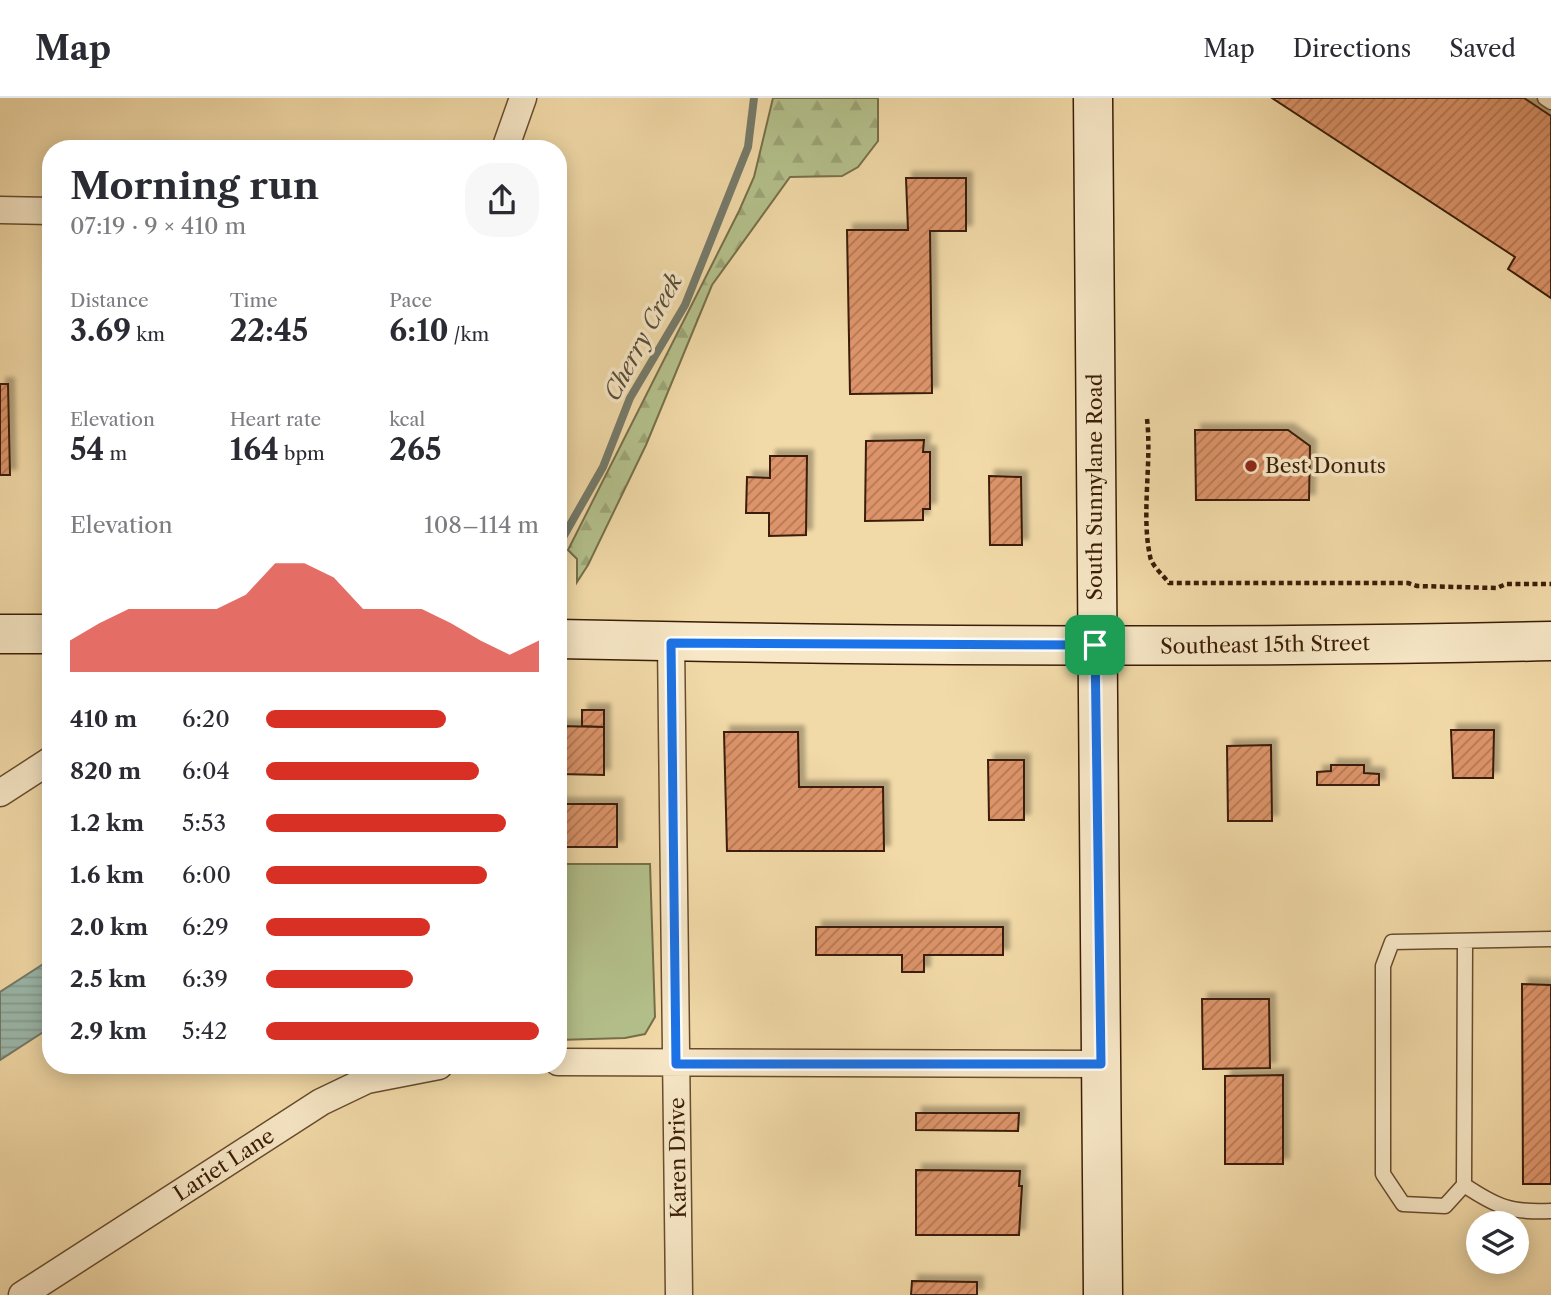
<!DOCTYPE html>
<html lang="en">
<head>
<meta charset="utf-8">
<style>
  body { margin:0; font-family:"Libre Caslon Text",serif; background:#f7f7f7; color:#2b2b33; height:100vh; display:flex; flex-direction:column; font-size:26px; white-space:nowrap }
  * { box-sizing:border-box; margin:0 }
  p { font-size:23px; color:#7c7c81 }
  .icon { flex:none; width:38px; height:38px; fill:none; stroke:currentColor; stroke-width:2; stroke-linecap:round; stroke-linejoin:round }
  .map { position:relative; flex:1; overflow:hidden }
  .drawer { position:absolute; left:42px; top:42px; width:525px; height:934px; display:flex; flex-direction:column; background:#fff; border-radius:28px; box-shadow:0 4px 18px #0003 }
  .drawer>* { flex:none }
  .buttons { position:absolute; left:1466px; top:1113px; display:grid; gap:14px }
  .buttons a { display:grid; place-items:center; width:63px; height:63px; border-radius:50%; background:#fff; box-shadow:0 4px 18px #0003; font-size:35px }
  .pin { position:absolute; display:grid; place-items:center; width:60px; height:60px; color:#fff; margin:-30px; border-radius:14px; box-shadow:0 4px 10px #0006 }
  .round { display:grid; place-items:center; flex:none; width:74px; height:74px; border-radius:28px; background:#f7f7f7 }
  .headline { display:flex; align-items:center; justify-content:space-between; height:119px; padding:0 28px }
  h1 { font-size:38px; font-weight:800; line-height:52px }
  .stats { display:grid; grid-template-columns:repeat(3,1fr); gap:10px; height:119px; padding:7px 28px }
  .stats div { display:grid; align-content:center }
  .stats b { font-size:30px; font-weight:800 }
  .stats small { font-size:19px; font-weight:400 }
  .stats p { font-size:19px }
  .chart { height:196px; padding:14px 28px }
  .chart p { display:flex; justify-content:space-between }
  .chart svg { width:100%; height:126px; margin-top:7px; fill:#d93025; opacity:.7 }
  ul { padding:0 28px; list-style:none; font-size:23px }
  li { display:grid; grid-template-columns:112px 84px 1fr; align-items:center; height:52px }
  li i { height:18px; border-radius:9px; background:#d93025 }
  header { display:flex; align-items:center; gap:42px; box-sizing:border-box; height:98px; padding:0 35px; background:#fff; border-bottom:2px solid #e1e1e2 }
  header strong { font-size:33px }
  nav { display:flex; gap:38px; margin-inline-start:auto; font-size:24px }
  .map>svg:first-child { display:block }
  .grass { fill:#b4c18c; stroke:#776f4a; stroke-width:2 }
  .forest { fill:url(#forest-firs); stroke:#776f4a; stroke-width:2 }
  .water { fill:url(#water-rules); stroke:#757b6b; stroke-width:2 }
  .lines { fill:none; stroke-linecap:round; stroke-linejoin:round }
  .stream { stroke:#757b6b; stroke-width:8 }
  .building { fill:url(#building-hatch); stroke:#3a1d07; stroke-width:2; filter:url(#shadow) }
  .service-casing { stroke:#684c2f; stroke-width:17 }
  .minor-casing { stroke:#684c2f; stroke-width:29 }
  .secondary-casing { stroke:#3a1d07; stroke-width:41 }
  .path { stroke:#3a1d07; stroke-width:4.5; stroke-dasharray:5 3.5; stroke-linecap:butt }
  .service { stroke:#f7e7c6; stroke-width:14 }
  .minor { stroke:#f7e7c6; stroke-width:26 }
  .secondary { stroke:#f7e7c6; stroke-width:38 }
  .route-casing { stroke:#fff; stroke-width:14 }
  .route { stroke:#1a73e8; stroke-width:9 }
  .poi-dot { fill:#8f2418; stroke:#f7e7c6; stroke-width:2.5 }
  .labels { text-anchor:middle; stroke-width:7; stroke-linejoin:round; paint-order:stroke }
  .poi-label { font-size:21px; fill:#3a1d07; stroke:#f7e7c6; text-anchor:start }
  .street-label { font-size:21px; fill:#3a1d07; stroke:#f7e7c6 }
  .water-label { font-size:23px; font-style:italic; fill:#574c39; stroke:#f7e7c6 }
</style>
</head>
<body>
<header>
<strong>Map</strong>
<nav><a>Map</a><a>Directions</a><a>Saved</a></nav>
</header>
<div class="map">
<svg width="1551" height="1197" viewBox="0 0 1551 1197">
  <defs>
    <pattern id="forest-firs" width="22" height="20" patternUnits="userSpaceOnUse" patternTransform="scale(1.75)"><rect width="22" height="20" fill="#b4c18c"/><path d="M5 1l3.5 6h-7zM16 11l3.5 6h-7z" fill="#9ca577"/></pattern>
    <pattern id="water-rules" width="6" height="5" patternUnits="userSpaceOnUse" patternTransform="scale(1.75)"><rect width="6" height="5" fill="#9cbaad"/><path d="M0 2.5h6" fill="none" stroke="#879f93"/></pattern>
    <pattern id="building-hatch" width="6" height="6" patternUnits="userSpaceOnUse" patternTransform="scale(1.75)"><rect width="6" height="6" fill="#dd946a"/><path d="M-1 1l2-2M0 6l6-6M5 7l2-2" fill="none" stroke="#b47855"/></pattern>
    <filter id="shadow"><feDropShadow dx="6" dy="-6" stdDeviation="2" flood-color="#0004"/></filter>
  </defs>
  <rect width="100%" height="100%" fill="#f2daa8"/>
  <filter id="stains"><feTurbulence type="fractalNoise" baseFrequency=".00286" numOctaves="4"/><feColorMatrix values="0 0 0 0 .2 0 0 0 0 .09 0 0 0 0 .02 0 0 0 .5 -.17"/></filter>
  <radialGradient id="worn" r=".72"><stop offset=".6" stop-color="#630" stop-opacity="0"/><stop offset="1" stop-color="#630" stop-opacity=".3"/></radialGradient>
  <path class="grass" d="M558,766H650L655,919L645,936L625,940L558,942Z"/>
  <path class="forest" d="M773,0H878V43L858,69L842,78L790,79L712,187L646,347L588,467L577,484V461L568,452L739,113L754,79Z"/>
  <path class="water" d="M51,861V929L0,962V894Z"/>
  <g class="lines">
    <path class="stream" d="M558,448L603,369L630,300L685,207L748,49L754,0"/>
  </g>
  <path class="building" d="M1272,0H1524L1551,18V200L1508,171L1515,159Z
    M906,80H966V133H930L932,295L850,296L847,132H908Z
    M0,286H8L10,377H0Z
    M1195,332H1288L1310,348L1309,402H1196Z
    M924,342L923,354H930V411H923V422L865,423L866,343Z
    M770,358H807L806,437L769,438V415H746L747,379L770,380Z
    M989,378L1021,379L1022,447H990Z
    M582,612H604V629L582,628Z
    M558,628L604,629V677L558,676Z
    M1451,632H1494L1493,680H1453Z
    M724,634H798L799,689H883L884,753H727Z
    M1271,647L1272,723H1228L1227,648Z
    M988,662H1024V722H989Z
    M1331,667H1364V675L1379,676V687H1317V674L1331,673Z
    M558,706H617V749H558Z
    M816,829H1003V857H924V874H902V857H816Z
    M1522,886L1551,887V1086H1523Z
    M1202,901H1269L1270,970L1203,971Z
    M1283,977V1066H1225V978Z
    M916,1015H1019L1018,1033L916,1032Z
    M916,1072L1020,1073L1019,1088H1022L1019,1137H916Z
    M912,1183L977,1184V1197H911Z"/>
  <g class="lines">
    <defs>
      <path id="service" d="M1545,0L1551,4
        M1465,844L1464,1087L1445,1108L1403,1106L1383,1076V868L1392,844L1551,841
        M1464,1087C1497,1109 1511,1115 1551,1113"/>
      <path id="minor" d="M505,51L523,0
        M0,112L51,113
        M671,545L679,1197
        M0,695L51,662
        M558,964L1101,966
        M22,1197L321,1004L367,982L439,968"/>
      <path id="secondary" d="M1093,0L1103,1197
        M0,536H51
        M558,541C889,548 1220,551 1551,543"/>
    </defs>
    <use href="#service" class="service-casing"/>
    <use href="#minor" class="minor-casing"/>
    <use href="#secondary" class="secondary-casing"/>
    <path class="path" d="M1147,321C1152,364 1141,417 1150,458C1151,467 1163,477 1169,485H1408L1417,488L1497,490L1506,486H1551"/>
    <use href="#service" class="service"/>
    <use href="#minor" class="minor"/>
    <use href="#secondary" class="secondary"/>
  </g>
  <g class="lines">
    <defs>
      <path id="route" d="M671,545L1095,547L1101,966H676Z"/>
    </defs>
    <use href="#route" class="route-casing"/>
    <use href="#route" class="route"/>
  </g>
  <circle class="poi-dot" cx="1251" cy="368" r="7"/>
  <g class="labels">
    <g class="poi-label">
      <text x="1265" y="375">Best Donuts</text>
    </g>
    <g class="street-label">
      <text transform="translate(1095 389) rotate(-90)" y="7">South Sunnylane Road</text>
      <text transform="translate(1265 547) rotate(-1)" y="7">Southeast 15th Street</text>
      <text transform="translate(678 1060) rotate(-91)" y="7">Karen Drive</text>
      <text transform="translate(224 1067) rotate(-33)" y="7">Lariet Lane</text>
    </g>
    <g class="water-label">
      <text transform="translate(643 239) rotate(-62)" y="8">Cherry Creek</text>
    </g>
  </g>
  <rect width="100%" height="100%" filter="url(#stains)"/>
  <rect width="100%" height="100%" fill="url(#worn)"/>
</svg>
<div class="buttons">
<a><svg class="icon" aria-label="layers" viewBox="0 0 24 24"><path d="M12 4l9 5-9 5-9-5zM3 14l9 5 9-5"/></svg></a>
</div>
<div class="pin" style="left:1095px;top:547px;background:#1e9e55"><svg class="icon" aria-label="arrive" viewBox="0 0 24 24"><path d="M6 21V4h12l-3 4 3 4H6"/></svg></div>
<section class="drawer">
<div class="headline"><div><h1>Morning run</h1><p>07:19 · 9 × 410 m</p></div><a class="round"><svg class="icon" aria-label="share" viewBox="0 0 24 24"><path d="M12 15V3M7 8l5-5 5 5M5 13v7h14v-7"/></svg></a></div>
<div class="stats">
<div><p>Distance</p><b>3.69<small> km</small></b></div>
<div><p>Time</p><b>22:45</b></div>
<div><p>Pace</p><b>6:10<small> /km</small></b></div>
</div>
<div class="stats">
<div><p>Elevation</p><b>54<small> m</small></b></div>
<div><p>Heart rate</p><b>164<small> bpm</small></b></div>
<div><p>kcal</p><b>265</b></div>
</div>
<div class="chart"><p><span>Elevation</span>108–114 m</p>
<svg viewBox="0 0 160 44" preserveAspectRatio="none"><path d="M0 44V33L10 27L20 22L30 22L40 22L50 22L60 17L70 6L80 6L90 11L100 22L110 22L120 22L130 27L140 33L150 38L160 33V44z"/></svg>
</div>
<ul>
<li><b>410 m</b>6:20<i style="width:66%"></i></li>
<li><b>820 m</b>6:04<i style="width:78%"></i></li>
<li><b>1.2 km</b>5:53<i style="width:88%"></i></li>
<li><b>1.6 km</b>6:00<i style="width:81%"></i></li>
<li><b>2.0 km</b>6:29<i style="width:60%"></i></li>
<li><b>2.5 km</b>6:39<i style="width:54%"></i></li>
<li><b>2.9 km</b>5:42<i style="width:100%"></i></li>
</ul>
</section>
</div>
</body>
</html>
